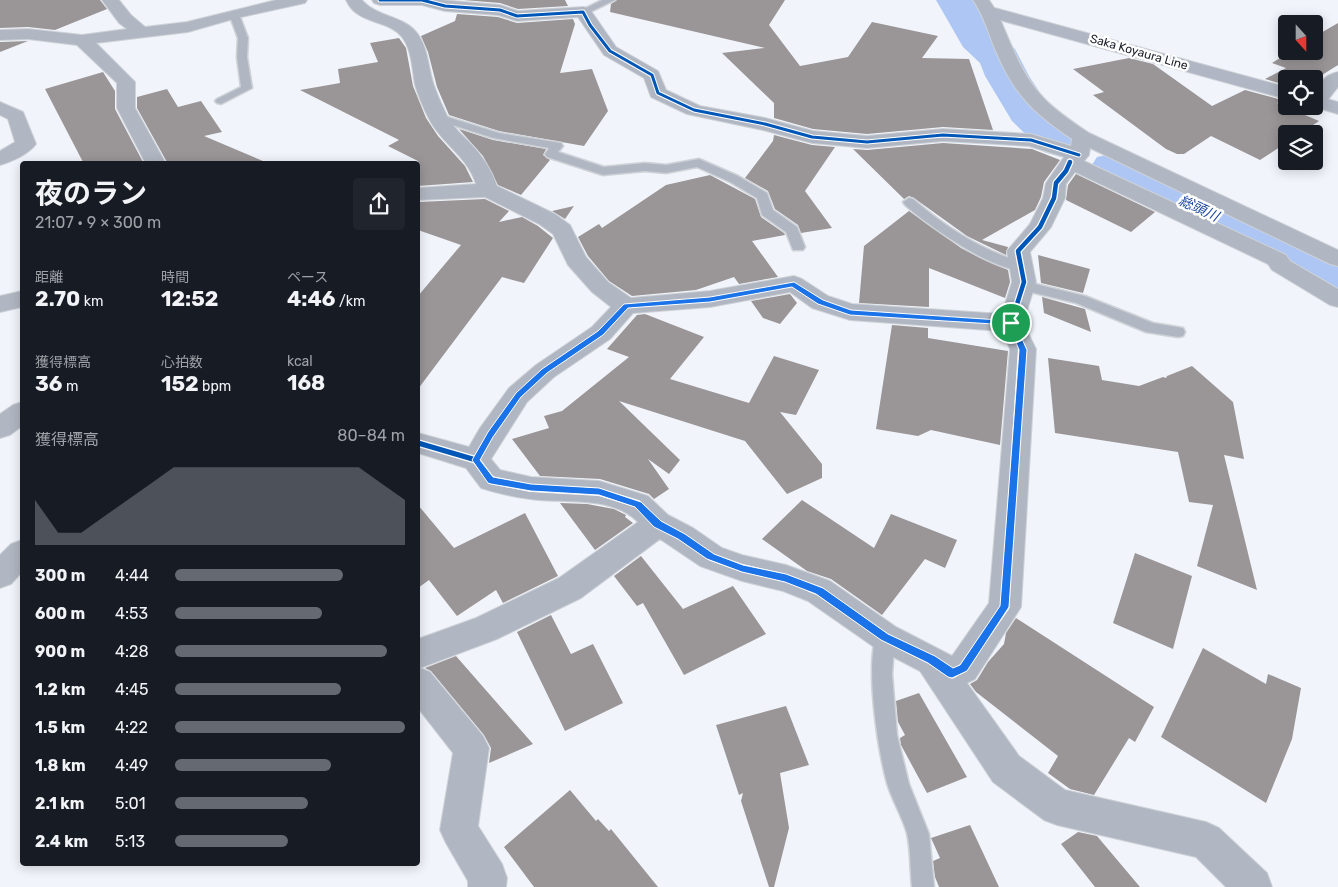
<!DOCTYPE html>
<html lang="ja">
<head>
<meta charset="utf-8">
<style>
  body { margin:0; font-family:Rubik,"Noto Sans JP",sans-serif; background:#20242c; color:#f1f3f6; height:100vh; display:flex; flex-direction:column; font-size:19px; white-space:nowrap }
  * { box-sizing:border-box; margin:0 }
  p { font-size:16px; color:#9ea1a6 }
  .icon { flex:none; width:28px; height:28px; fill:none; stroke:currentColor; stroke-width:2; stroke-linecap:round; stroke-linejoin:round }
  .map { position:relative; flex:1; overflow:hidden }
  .details { position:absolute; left:20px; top:161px; width:400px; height:705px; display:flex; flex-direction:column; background:#171b24; border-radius:5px; box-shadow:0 2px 12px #0003 }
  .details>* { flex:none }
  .needle { width:32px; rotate:159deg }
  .buttons { position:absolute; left:1278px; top:15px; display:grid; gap:10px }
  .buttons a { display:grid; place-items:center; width:45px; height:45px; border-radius:5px; background:#171b24; box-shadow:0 2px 12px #0003; font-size:25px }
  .pin { position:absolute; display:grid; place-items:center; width:42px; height:42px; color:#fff; margin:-21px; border:2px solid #fff; border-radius:50%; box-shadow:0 1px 5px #0007 }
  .round { display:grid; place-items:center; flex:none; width:52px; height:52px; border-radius:5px; background:#20242c }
  .head { display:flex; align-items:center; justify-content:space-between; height:85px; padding:0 15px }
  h1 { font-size:28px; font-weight:700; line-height:38px }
  .figures { display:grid; grid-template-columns:repeat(3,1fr); gap:8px; height:85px; padding:5px 15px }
  .figures div { display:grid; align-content:center }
  .figures b { font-size:21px; font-weight:700 }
  .figures small { font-size:14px; font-weight:400 }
  .figures p { font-size:14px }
  .chart { height:140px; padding:10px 15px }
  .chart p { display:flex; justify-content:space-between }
  .chart svg { width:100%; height:90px; margin-top:5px; fill:#656a72; opacity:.7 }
  ul { padding:0 15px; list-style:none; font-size:16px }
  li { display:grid; grid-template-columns:80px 60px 1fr; align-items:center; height:38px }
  li i { height:12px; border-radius:6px; background:#656a72 }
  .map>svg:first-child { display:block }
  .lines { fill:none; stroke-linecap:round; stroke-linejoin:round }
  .river { fill:#adc6f4; fill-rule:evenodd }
  .building { fill:#9a9597 }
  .lane-casing { stroke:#cfd3d8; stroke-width:3 }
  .street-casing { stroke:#cfd3d8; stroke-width:2 }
  .secondary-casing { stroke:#cfd3d8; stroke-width:2 }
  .lane { fill:#b1b7c2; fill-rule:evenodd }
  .street { fill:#b1b7c2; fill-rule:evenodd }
  .secondary { fill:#b0b6c3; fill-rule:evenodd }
  .cycleway-far3-casing { stroke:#fff; stroke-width:5 }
  .cycleway-far2-casing { stroke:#fff; stroke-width:7 }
  .cycleway-far1-casing { stroke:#fff; stroke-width:8 }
  .cycleway-casing { stroke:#fff; stroke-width:9 }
  .cycleway-far3 { stroke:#0057b8; stroke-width:3 }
  .cycleway-far2 { stroke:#0057b8; stroke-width:4.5 }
  .cycleway-far1 { stroke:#0057b8; stroke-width:5 }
  .cycleway { stroke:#0057b8; stroke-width:6 }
  .route { fill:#1a73e8; stroke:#fff; fill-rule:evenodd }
  .labels { text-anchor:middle; stroke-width:5; stroke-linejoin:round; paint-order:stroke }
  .far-street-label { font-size:12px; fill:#191f28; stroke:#fff }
  .far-water-label { font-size:14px; font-style:italic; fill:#19459e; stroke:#fff }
</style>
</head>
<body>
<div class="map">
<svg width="1338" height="887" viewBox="0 0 1338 887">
  <rect width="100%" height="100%" fill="#f1f5fb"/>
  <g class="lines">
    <path class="river" d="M936,0H976L994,30L1015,49L1029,76L1046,102L1078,132L1085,142L1078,152L1061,157L1044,152L1012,121L985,76L980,63L963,47Z
      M1115,153L1133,157L1304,236L1312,248L1309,252L1320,249L1338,254V297C1316,291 1304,286 1292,267L1295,263L1284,265L1264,260L1097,179L1090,168L1097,157Z"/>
  </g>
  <path class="building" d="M0,0H100L107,9L55,30L28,27L0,28Z
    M463,0H565L568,6L518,9L500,3Z
    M617,0H785L769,25L800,66L848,57L872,22L938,36L922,58L969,59L993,130L943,127L867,134L813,129L774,118V103L722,53L765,48L610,12L611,4Z
    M457,14L498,17L517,23L573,19L575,24L560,73L592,69L608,111L584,146L499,131L449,115L437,87L428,52L421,36L455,21Z
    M1338,23V65L1314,80L1286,79V85L1265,79L1286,68L1272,63L1291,51H1314V37Z
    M399,38L406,48L413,86L426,118L438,136L465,166L473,182L418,186V161L388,146L399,140L300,90L340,83L338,69L378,62L370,43Z
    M28,41L0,52V42Z
    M1129,58L1153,64L1212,106L1245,90L1282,100L1277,103L1319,121L1300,134H1286V143L1260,160L1211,136L1184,154H1177L1166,149L1093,95L1104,92L1073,69Z
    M103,72L115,91V109L144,164H84L45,89Z
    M167,89L178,107L201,101L222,132L204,136L270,164H168L137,108V97Z
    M459,129L493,140L546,149L543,155L550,160L521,195L498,185L483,156Z
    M774,135L812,145L835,147L805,191L832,228L801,233L798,225L775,209L768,191L745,178L773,141Z
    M943,143L1032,149L1060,160L1044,182L1041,197L1035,210L982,240L1008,247L1006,255L967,236L914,198L909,196L904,199L853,149L867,150Z
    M1076,174L1155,212L1131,232L1066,200L1068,185Z
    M710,175L755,199L761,217L784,233L785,235L752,241L778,277L739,284L734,277L696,290L632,296L609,281L588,256L578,237L599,224L602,228L666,185Z
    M485,199L509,211L499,222L522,217L538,226L553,238L524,283L502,277L418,389V296L461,245L418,230V202Z
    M574,206L565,219L552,211Z
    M909,211L961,248L980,258L1008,270L1010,282L1005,298L929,268V307L859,303L864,246Z
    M1038,255L1090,269L1083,293L1041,283Z
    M790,294L797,303L780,324L763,318L751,301Z
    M1042,297L1085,309L1091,332L1044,313Z
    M645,314L704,337L670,379L749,403L774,356L819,370L796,415L780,412L822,464V478L787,494L745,441L619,401L680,460L669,474L648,459L669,489L654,499L649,494L600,479L540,476L512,439L549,428L544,416L562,411L629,357L607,349L637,315Z
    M892,325L928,328V338L1008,351L1000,445L931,430L918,436L876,429Z
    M1048,358L1099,366L1102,380L1139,386L1163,377L1166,378L1167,376L1192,366L1233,402L1244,459L1224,455L1257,590L1197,566L1213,505L1189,502L1178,452L1055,433Z
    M802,500L874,548L891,514L957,540L945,568L925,559L882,615L831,579L807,571L762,539Z
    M560,503L587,504L614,509L626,515L625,517L633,523L595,550Z
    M418,505L454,548L525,513L558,576L503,603L496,590L457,616L429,580L418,588Z
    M1135,553L1192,576L1173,649L1113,623Z
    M641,556L683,609L733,586L766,634L684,675L643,603L637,606L614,576Z
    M551,615L571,654L593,644L623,703L565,731L517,632Z
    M1016,618L1154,707L1135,742L1129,738L1094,795L1070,789L1048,773L1058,756L976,692L970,684L977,680L988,662L1004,644L1006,633Z
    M1203,648L1266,684L1268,674L1301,688L1292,739L1266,803L1161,737Z
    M456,656L533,744L489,763L491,748L484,735L431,671L425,668Z
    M919,693L967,777L927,793L901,745L900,738L905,735L898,722L896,701Z
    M786,706L809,765L780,773L789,828L774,887H769L741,801L743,793L739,795L716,725Z
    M570,790L596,821L598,819L609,831L611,829L658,887H534L504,847Z
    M970,825L999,887H939L935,877L933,861L940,858L931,838Z
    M1078,832L1097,836L1140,887H1095L1061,844Z"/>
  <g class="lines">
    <defs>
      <path id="lane" d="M602,0H615L586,14L583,15L578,12Z
        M234,11L239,14L248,38L247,57L252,88L221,104L217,103L215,101L217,99L241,87L237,57L238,38L229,14Z
        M438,114L499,133L561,143L563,146L558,152L604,167L645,163L666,165L699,159L738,176L767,193L773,210L797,227L805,247L803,250H793L786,232L762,215L757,198L730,182L697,167L666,173L645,171L603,175L547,157L545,154L549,148L493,138L434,119L432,117L434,115Z
        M909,198L913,199C945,227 984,252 1025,263L1027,266L1025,269C998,276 925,223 905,205L903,202Z
        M1023,281L1085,296L1153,323L1183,328L1185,332L1183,336L1178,337L1146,332L1076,303L1018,289L1016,286L1018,283Z
        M885,628L892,631L895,637L892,674L897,735L909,784L929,834L934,887H912C910,870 911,850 907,833C902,816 892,800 887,783C878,750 864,662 878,631Z"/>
      <path id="street" d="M102,0H119L131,15L145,27L187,22L276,0H307L305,3L237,18L188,32L96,43L135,82V108L166,164H146L117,108V83L77,45L28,39L0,40V30L28,29L82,35L127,29L119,23Z
        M346,0H362C376,17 403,15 417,33C429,49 428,70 435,88C438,97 443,107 447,116C453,127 460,133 469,142C482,155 491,169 497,186L555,214L570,225L586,257L608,282L631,298L710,291L794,276L802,279L828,296L852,304L1002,314L1012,282L1007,251L1030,224L1043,198L1046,183L1064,157L1029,146L943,141L867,148L812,143L763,130L687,114L651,97L644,78L604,55L578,17L517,21L498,15L445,11L422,5H380L374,3L372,0H441L500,5L518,11L583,7L589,8L616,47L658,71L666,90L700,106L765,118L813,131L867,136L943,129L1031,134L1071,146L1072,139C1032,112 1014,94 995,49C988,32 984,16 973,0H989C1000,15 1005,32 1013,49C1032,93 1050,107 1089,133L1338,250V266L1330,264L1090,148L1089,155L1084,161L1286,255L1290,261L1338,289V307L1330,305L1272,270L1268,264L1075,172L1066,184L1065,198L1051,227L1030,252L1036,282L1023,323L1036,349L1021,607L975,679L967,683L1019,756L1065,790L1206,822L1219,828L1267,873L1272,887H1226L1196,857L1057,825L1044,820L993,782L920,671L874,647L808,601L783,591L742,581L700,566L660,539L581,598L497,639L420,668L430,672L483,736L489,748L478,826L502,864L507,878L506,887H468V881L446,843L440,830L453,753L418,708V639L476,618L559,578L638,522C611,495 566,504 530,499C514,497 497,493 481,488L466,468L418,453V433L469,447L480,428L509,388L536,365L592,327L611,307L592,292L568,265L553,234L539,224L485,197L418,200V188L476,184C466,154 442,145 428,117C423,107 418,95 415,85C412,69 412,50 402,37C390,22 369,24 355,12C351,9 348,4 346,0ZM790,292L812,308L850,320L1002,331L1010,349L989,603L952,656L896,627L830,581L786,565L742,555L722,548L693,528L668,515L648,496L599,481L531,477L500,470L491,459L527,402L554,377L610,339L633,313L710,307Z
        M1338,72V87L1323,106L1316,108L1310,106H1314C1314,90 1320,76 1338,72Z
        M0,102L23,112L36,144C29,154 11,162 0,165V151L15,142L8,119L0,115Z
        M22,291V307L0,312V296Z
        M22,402V426L10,435L0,438V414L13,405Z
        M22,540V572L11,584L0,588V555L11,544Z"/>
      <path id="secondary" d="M991,7L1286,87V99L985,16L983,12L985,8Z
        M1314,95L1338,102V114L1312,106H1314Z"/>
    </defs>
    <use href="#lane" class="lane-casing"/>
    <use href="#street" class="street-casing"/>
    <use href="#secondary" class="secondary-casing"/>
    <use href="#lane" class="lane"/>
    <use href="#street" class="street"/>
    <use href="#secondary" class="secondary"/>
    <defs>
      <path id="cycleway-far3" d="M380,0H422L445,6L500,10L517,16L583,12L590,25L610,51L652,75L658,93L694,110L765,124L812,137L867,142L943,135L1031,140L1079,155"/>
      <path id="cycleway-far2" d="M1023,349L1011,323L1024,282L1018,251L1040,227L1054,198L1056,183L1066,171L1070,162"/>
      <path id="cycleway-far1" d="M418,443L476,460L491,480L531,488L599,492L638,504L658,524L682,537L711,557L742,568L786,578L814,589
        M1006,589L1022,348"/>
      <path id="cycleway" d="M811,588L819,591L885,637L931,660L952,674L963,668L1005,607L1006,588"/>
    </defs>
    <use href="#cycleway-far3" class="cycleway-far3-casing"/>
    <use href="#cycleway-far2" class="cycleway-far2-casing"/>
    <use href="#cycleway-far1" class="cycleway-far1-casing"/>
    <use href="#cycleway" class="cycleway-casing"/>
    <use href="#cycleway-far3" class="cycleway-far3"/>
    <use href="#cycleway-far2" class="cycleway-far2"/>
    <use href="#cycleway-far1" class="cycleway-far1"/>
    <use href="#cycleway" class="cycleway"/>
  </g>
  <path class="route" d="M794,282L823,300L851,310L1014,321L1027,350L1009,607L967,671L952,678L948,677L928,663L881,640L816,594L785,582L742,572L707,559L678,539L654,527L635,507L599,495L531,491L491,484L488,483L472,460L488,432L516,393L542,369L598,331L624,304L710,297ZM792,287L818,304L850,315L1009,325L1019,350L1000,606L960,665L953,668L935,656L888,634L823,588L786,574L743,565L714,554L685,534L661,521L641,502L599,488L531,484L493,477L480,460L493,437L521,397L547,373L603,335L628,308L710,302Z"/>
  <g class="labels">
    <g class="far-street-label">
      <text transform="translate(1139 52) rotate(16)" y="4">Saka Koyaura Line</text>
    </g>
    <g class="far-water-label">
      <text transform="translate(1199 208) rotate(25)" y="5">総頭川</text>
    </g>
  </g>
</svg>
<div class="buttons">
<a><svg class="needle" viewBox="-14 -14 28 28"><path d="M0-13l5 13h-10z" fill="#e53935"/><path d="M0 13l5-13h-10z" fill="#9ea1a6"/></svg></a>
<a><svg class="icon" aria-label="locate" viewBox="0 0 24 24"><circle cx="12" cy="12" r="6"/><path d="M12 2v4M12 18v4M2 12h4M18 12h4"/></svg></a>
<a><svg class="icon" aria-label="layers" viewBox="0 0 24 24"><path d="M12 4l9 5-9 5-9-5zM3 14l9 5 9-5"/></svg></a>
</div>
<div class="pin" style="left:1011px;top:323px;background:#1e9e55"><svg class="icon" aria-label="arrive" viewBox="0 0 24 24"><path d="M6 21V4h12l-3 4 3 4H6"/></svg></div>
<section class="details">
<div class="head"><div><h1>夜のラン</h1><p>21:07 · 9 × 300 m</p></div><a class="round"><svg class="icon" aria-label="share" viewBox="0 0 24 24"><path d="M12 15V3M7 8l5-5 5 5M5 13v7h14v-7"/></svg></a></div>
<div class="figures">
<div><p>距離</p><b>2.70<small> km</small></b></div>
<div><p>時間</p><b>12:52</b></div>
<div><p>ペース</p><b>4:46<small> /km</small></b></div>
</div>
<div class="figures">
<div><p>獲得標高</p><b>36<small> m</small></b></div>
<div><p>心拍数</p><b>152<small> bpm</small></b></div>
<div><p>kcal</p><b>168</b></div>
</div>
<div class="chart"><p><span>獲得標高</span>80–84 m</p>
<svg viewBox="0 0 160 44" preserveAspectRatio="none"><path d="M0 44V22L10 38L20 38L30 30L40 22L50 14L60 6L70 6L80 6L90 6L100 6L110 6L120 6L130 6L140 6L150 14L160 22V44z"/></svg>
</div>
<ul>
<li><b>300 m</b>4:44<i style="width:73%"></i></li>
<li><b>600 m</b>4:53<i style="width:64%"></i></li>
<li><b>900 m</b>4:28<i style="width:92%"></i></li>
<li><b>1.2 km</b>4:45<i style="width:72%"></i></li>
<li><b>1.5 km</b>4:22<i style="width:100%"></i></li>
<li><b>1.8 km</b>4:49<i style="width:68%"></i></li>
<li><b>2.1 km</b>5:01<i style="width:58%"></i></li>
<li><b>2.4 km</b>5:13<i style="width:49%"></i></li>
</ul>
</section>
</div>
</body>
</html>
